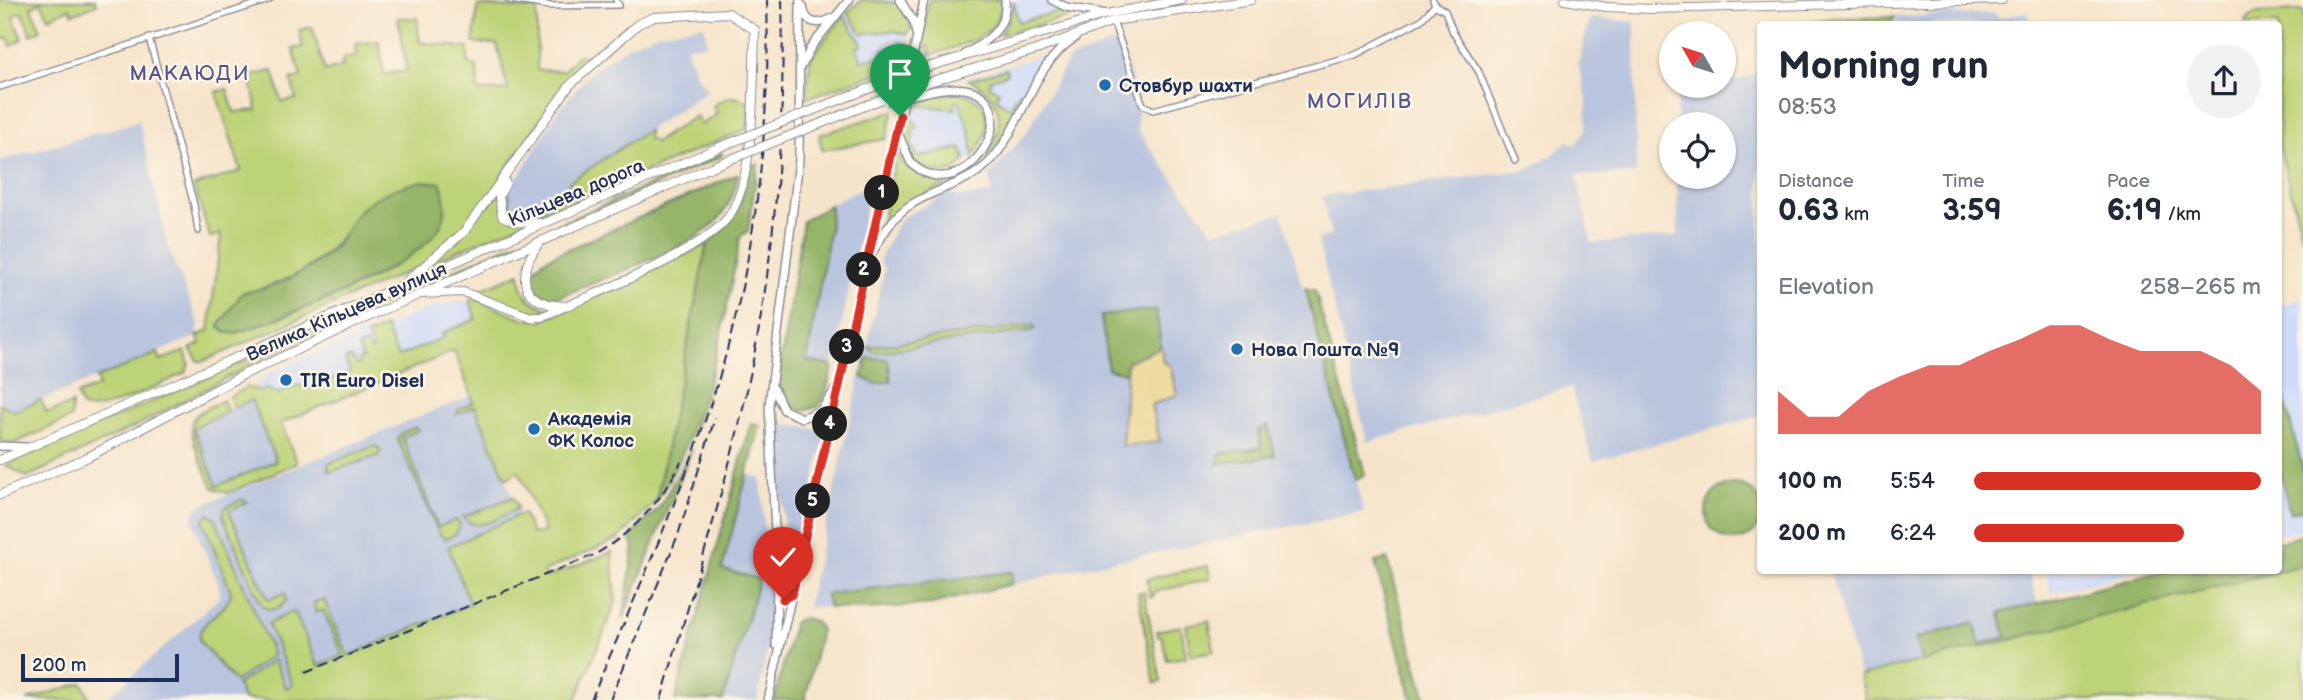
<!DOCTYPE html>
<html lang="en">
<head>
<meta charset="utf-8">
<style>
  body { margin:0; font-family:"Balsamiq Sans",sans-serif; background:#f2f2f3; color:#1f2937; height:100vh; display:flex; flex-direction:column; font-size:26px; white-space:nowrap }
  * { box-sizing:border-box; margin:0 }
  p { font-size:23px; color:#747a83 }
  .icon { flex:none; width:38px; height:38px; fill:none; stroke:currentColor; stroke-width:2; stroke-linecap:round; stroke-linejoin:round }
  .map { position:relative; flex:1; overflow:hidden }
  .sheet { position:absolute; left:1757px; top:21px; width:525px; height:553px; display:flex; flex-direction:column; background:#fff; border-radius:7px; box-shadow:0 2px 5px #0004 }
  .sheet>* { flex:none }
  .needle { width:46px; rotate:309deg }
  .buttons { position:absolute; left:1659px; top:21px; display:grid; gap:14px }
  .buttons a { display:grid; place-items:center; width:77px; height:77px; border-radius:50%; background:#fff; box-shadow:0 2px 5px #0004; font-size:35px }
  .scale { position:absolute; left:21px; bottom:18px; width:158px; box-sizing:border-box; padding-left:7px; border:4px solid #1b2f5e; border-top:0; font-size:19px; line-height:24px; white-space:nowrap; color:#1b2f5e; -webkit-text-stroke:5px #fcf5e5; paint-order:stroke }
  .pin { position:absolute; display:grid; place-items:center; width:60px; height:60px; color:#fff; margin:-72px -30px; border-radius:50% 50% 50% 0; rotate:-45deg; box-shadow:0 0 7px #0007 }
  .pin .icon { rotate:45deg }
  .km { position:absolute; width:35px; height:35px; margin:-18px; border-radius:50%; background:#222; color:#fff; font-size:19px; line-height:35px; text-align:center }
  .round { display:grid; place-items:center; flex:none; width:74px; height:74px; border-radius:37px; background:#f2f2f3 }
  .headline { display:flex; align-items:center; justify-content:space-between; height:119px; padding:0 21px }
  h1 { font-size:38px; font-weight:700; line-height:52px }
  .figures { display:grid; grid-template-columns:repeat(3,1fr); gap:10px; height:119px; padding:7px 21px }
  .figures div { display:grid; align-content:center }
  .figures b { font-size:30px; font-weight:700 }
  .figures small { font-size:19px; font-weight:400 }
  .figures p { font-size:19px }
  .chart { height:196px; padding:14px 21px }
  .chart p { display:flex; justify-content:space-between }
  .chart svg { width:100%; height:126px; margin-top:7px; fill:#d93025; opacity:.7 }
  ul { padding:0 21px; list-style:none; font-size:23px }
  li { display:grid; grid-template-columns:112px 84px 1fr; align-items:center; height:52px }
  li i { height:18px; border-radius:9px; background:#d93025 }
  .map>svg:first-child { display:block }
  .built { fill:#cedbfa; fill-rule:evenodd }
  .industrial { fill:#b9c5de }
  .green { fill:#bdd377; stroke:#6c816a; stroke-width:2; fill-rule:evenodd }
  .forest { fill:#96b568; stroke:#587263; stroke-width:2 }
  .sand { fill:#eeda9e; stroke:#84847e; stroke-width:2 }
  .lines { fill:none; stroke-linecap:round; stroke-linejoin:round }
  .minor-casing { stroke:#888a94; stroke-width:8 }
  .major-casing { stroke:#888a94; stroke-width:10 }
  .highway-casing { stroke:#888a94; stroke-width:10 }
  .minor { stroke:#fff; stroke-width:5 }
  .major { stroke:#fff; stroke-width:7 }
  .highway { stroke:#fff; stroke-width:8 }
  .rail { stroke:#1b2f5e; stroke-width:2; stroke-dasharray:10 5; stroke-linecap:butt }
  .major-bridge-casing { stroke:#888a94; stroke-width:10; stroke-linecap:butt }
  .highway-bridge-casing { stroke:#888a94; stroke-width:10; stroke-linecap:butt }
  .major-bridge { stroke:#fff; stroke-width:7 }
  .highway-bridge { stroke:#fff; stroke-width:8 }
  .route-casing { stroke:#fff; stroke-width:14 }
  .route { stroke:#d93025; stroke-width:9 }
  .poi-dot { fill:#1f6fb2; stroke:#fcf5e5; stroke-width:2.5 }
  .labels { text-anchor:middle; stroke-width:5; stroke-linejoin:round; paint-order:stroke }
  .poi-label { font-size:19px; font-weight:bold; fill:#1b2f5e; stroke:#fcf5e5; text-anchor:start }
  .street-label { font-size:19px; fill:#1b2f5e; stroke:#fcf5e5 }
  .neighbourhood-label { font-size:21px; letter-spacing:2px; fill:#52578f; stroke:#fcf5e5 }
</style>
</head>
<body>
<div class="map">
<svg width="2303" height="700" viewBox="0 0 2303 700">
  <rect width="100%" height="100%" fill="#fcf5e5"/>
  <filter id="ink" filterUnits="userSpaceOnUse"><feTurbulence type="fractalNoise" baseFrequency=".0143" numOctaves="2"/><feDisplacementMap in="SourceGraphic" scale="14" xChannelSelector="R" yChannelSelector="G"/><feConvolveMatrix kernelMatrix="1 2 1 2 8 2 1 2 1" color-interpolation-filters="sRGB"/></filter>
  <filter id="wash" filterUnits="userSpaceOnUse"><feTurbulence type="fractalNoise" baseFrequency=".00686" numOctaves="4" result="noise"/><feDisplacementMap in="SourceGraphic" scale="28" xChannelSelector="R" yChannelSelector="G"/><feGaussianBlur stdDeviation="1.57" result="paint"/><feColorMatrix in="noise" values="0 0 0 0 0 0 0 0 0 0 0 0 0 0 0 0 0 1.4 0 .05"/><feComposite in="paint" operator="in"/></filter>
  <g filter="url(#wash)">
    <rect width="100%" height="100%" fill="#f6e4ca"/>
    <path class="built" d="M860,0H896L904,7L912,25L907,53L855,65L840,17Z
      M1010,0H1048L1067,10L1003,30Z
      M1046,54L1050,57L989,156L986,154L998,126L997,107L984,89L966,79ZM1006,69L1007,74L991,79L989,86L998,102L1010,108L1031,81L1003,136L989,155L997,137L1000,117L989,94L970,80Z
      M948,89L974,94L984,104L990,119L978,154L952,170L919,165L904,125L913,100Z
      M2303,299V529L2279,535V306Z
      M462,301H470L477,319L443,333L444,337L398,357L385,327L432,307Z
      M365,330L376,356L372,362L277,403L255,384L267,375Z
      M2045,570L2138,571L2051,593Z"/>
    <path class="industrial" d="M2027,11L2030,24H1897L1895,17L1994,13L2000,18Z
      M1590,18L1635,22L1636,174L1577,175L1592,243L1678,236L1677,177H1724V124H1677V86H1724V62L1731,82L1760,72V416L1593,461L1571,387L1367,442L1318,239L1331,235L1322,196L1525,170L1550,157L1568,141L1576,145L1586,128L1587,98L1578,64Z
      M704,25L708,44L686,46L694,71L707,90L704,93L570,182L573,193L532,215L521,216L514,212L508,202L509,191L561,107L594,69L628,46L657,33Z
      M1119,41L1138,98L1137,130L1213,232L1282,213L1364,512L1084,567L932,604L869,609L807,607L885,268L879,262L894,229L903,217L949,193L960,197L992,193L989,175L1025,135L1069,59Z
      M139,121L168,247L199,324L197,336L15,411L6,409L0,405V161Z
      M871,183L833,366L807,361L830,228V205Z
      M471,396L546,578L259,700H105L219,598L220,588L192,519L195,508Z
      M251,400L276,461L216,486L193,428Z
      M774,422L826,431L793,568L789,567L787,556Z
      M747,474L761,478L767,568L772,570L768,645L757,700H723L759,579L722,570Z
      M1830,571H2029L2037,602L2001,613L2006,637L1979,644L1973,622L1915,639L1922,662L1860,676Z"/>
    <path class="green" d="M0,0H95L97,4L73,14L70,8L49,18L41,2L31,7L41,30L31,35L22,12L13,16L22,39L11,46L8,37L0,40Z
      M862,0L898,3L911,25L908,34L893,31L862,34L847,12Z
      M929,0H1001C1003,38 959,45 931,55L929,46L920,49Z
      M1014,2L1018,22L1067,10L1081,14L999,35L1008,21Z
      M478,6L537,9V70L563,71L579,55H588L620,31L621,36L566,83L500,179L509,191L510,208L521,216L532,215L572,193L569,182L648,130V139L655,142L696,116L701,125L717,114L713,106C727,95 735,95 750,103L747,129L386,281L204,361H198L190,349L201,344L197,336L209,331L221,234L210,237L194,186L241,171L216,92L227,89L234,112L257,110L250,76L273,71L282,102L296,99L291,80L301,77L293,49L303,47L299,30L312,27L325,71L342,67L343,58L356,56L355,44L379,41L384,74L407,71L398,18H417L420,42L468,48V64L477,66L478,91L508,90L497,44L473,43ZM359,212L441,224C433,233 425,245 415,252C363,290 295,313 234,334L219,327L242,293C294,285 332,256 359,212Z
      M2303,11V239L2279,146L2278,24H2246L2245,21L2256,13Z
      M844,16L861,42L862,45L857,47L861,60L883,56V50L901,47L900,42L909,45L905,64L806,98L811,56Z
      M1006,69L1007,74L991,79L989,86L999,92L996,98L1010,108L1017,96L1034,81C1024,108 994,157 970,172C931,195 914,192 881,230L896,154C956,227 1046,113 969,80Z
      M960,92C995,101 992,133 973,156L970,132L959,101L954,103L956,109L911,105L942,94Z
      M893,111L886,139L822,150L819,135Z
      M910,115L918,127L913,131L912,144L917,157L961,148L965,159C951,182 929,170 911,160C906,146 895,127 910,115Z
      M722,153V156L275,352L134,427L27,477L6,465Z
      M707,244L656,501L618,539L544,571L547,577L612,552L616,602L576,700H244L237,685L274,660L286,688L293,685L268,624L291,612L295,613L318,666L343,655L323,610L315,613L314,602L324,600L348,656L470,604L448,547L523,513L532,534L545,532L519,471L506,479L475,406L457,414L459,409L474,402L454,351L281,423L297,463L228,493L213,488C207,473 184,430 194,418C200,410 214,405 223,400L228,411L193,428L217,486L276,461L251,400L234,408L229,397L247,387L263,391L266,388L278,394L299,385L312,388L350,372L345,360L351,357L357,366L360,365L358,360L363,358L358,347L366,344L370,351L373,350L367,335L385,327L398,357L444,337L442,333L476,319L470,301L472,298L525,319L541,321Z
      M520,273C520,293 530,305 550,308C526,320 500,298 475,292Z
      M1034,325L1035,330L874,352L868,347Z
      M185,351L189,364L185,373C165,381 100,417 82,407L77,395L99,386L96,378L158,353L161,360Z
      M41,400L47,413L72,404L71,418L13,444L0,440V404L15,411Z
      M415,427L419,430L402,437L438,527L456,520L460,524L456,534L445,539L439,533L398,440L400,434Z
      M374,446L379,448L380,455L329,472L328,464Z
      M513,497L518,508C500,516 478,535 463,517Z
      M242,499L247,502L229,511L268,600L285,593L286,601L279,608L269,610L261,605L223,516L225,508Z
      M208,514L215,518L273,655L235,682L200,642C195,620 228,614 231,592L203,521Z
      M2303,565V700H1866L1860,676Z
      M1208,566L1210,579L1154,592V596L1150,597L1147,579Z
      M1144,592L1161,682L1155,683L1138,593Z
      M1209,621L1214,651L1191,655L1186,625Z
      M1181,626L1186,657L1167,660L1162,636H1158L1157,631Z
      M82,683L91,700H27Z"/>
    <path class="forest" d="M1895,17L1891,24H1808L1804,22L1833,18Z
      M758,164L748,231L740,237C724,326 707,424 656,501L707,244C736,220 743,202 750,166Z
      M738,174C735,192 728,209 716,222C692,248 595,281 559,297C528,300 521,272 548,258Z
      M422,181L441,183C444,196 448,212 441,225C416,271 283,316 234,334L225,332L219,326L242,293C273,288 306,273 330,252C343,241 348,223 359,211C375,194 399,187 422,181Z
      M830,205V228L807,361L833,366L824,399L818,407L801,411L783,401L778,379L803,221Z
      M1305,288L1315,290L1365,474L1355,480Z
      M1156,309L1161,347L1127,362L1126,373L1108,369L1101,316Z
      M867,358L888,359L891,381L876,384L862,377Z
      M2283,394L2303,470V509L2290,513L2279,469V396Z
      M751,424L760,426L722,569L759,579L723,700H675Z
      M1268,425L1275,456L1217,464L1220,454L1261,448L1258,431Z
      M692,449L623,620L634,547L630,537L659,508Z
      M1706 512a28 28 0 1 1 56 0a28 28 0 1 1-56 0Z
      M2303,535V565L1922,662L1915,639L1974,622L1980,644L2006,637L2000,613L2164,571L2278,570L2279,542Z
      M1387,559L1426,700H1412L1375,562Z
      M1012,572V584L932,604L869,609L829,608L826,594Z
      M805,618L815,621L821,630L805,700H774L794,622Z"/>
    <path class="sand" d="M1161,347L1163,362L1170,365L1177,395L1151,405L1160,442L1122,446L1127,362Z"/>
  </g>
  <g filter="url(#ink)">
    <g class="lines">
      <defs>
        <path id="minor" d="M509,0L550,6L619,5L616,0
          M1433,0L1435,5L1445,11L1453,32L1479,72L1515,161
          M1113,21L1143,105L1153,110L1355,55L1421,20L1435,5
          M149,38L194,205L198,231
          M0,87L269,0"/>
        <path id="major" d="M900,0L914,22L916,34
          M1052,0L1066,7L1107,14
          M803,6C805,24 818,26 832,18
          M965,54C986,42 1008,28 1005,0
          M803,64L811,47L849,0
          M898,133L911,163C974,222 1050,63 927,92
          M871,255C881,238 890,220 906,208C934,187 971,185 994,157C1024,121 1033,64 1075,38
          M774,389L784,410L802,418L821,410L837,387
          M0,446L26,447
          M776,645L777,574L769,406L799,160L800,0
          M768,700L905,97L924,0"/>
        <path id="highway" d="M1565,0L1606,7L1651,9L2002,0
          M931,66L1111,13L1182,0
          M929,82L1036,50L1113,21L1251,0
          M821,107L889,81
          M817,125L887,97
          M506,183L499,196L502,216L515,222L540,223
          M539,243C517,274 518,303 563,306
          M403,284L464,232L570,85L638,24L654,17L728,13L755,30C753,77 756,173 731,213C707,252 586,297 541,317H531L463,292L421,294
          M0,460L715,149
          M0,495L88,457L243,375L361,320L711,167"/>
      </defs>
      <use href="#minor" class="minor-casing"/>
      <use href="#major" class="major-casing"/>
      <use href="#highway" class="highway-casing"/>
      <use href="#minor" class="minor"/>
      <use href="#major" class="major"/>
      <use href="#highway" class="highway"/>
      <path class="rail" d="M306,672L594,555C633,533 661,502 681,462
        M591,700C634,599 680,498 714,394C754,269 771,131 767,0
        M610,700L678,535L715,418
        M661,700C687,609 716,518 739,425C772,288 786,141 782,0"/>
      <defs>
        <path id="major-bridge" d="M886,101L927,92"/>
        <path id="highway-bridge" d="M889,81L931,66
          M887,97L929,82
          M715,149L821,107
          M711,167L817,125"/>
      </defs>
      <use href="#major-bridge" class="major-bridge-casing"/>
      <use href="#highway-bridge" class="highway-bridge-casing"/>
      <use href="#major-bridge" class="major-bridge"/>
      <use href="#highway-bridge" class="highway-bridge"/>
    </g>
  </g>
  <g class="lines" filter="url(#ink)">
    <defs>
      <path id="route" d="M783,599L792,594L900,116"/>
    </defs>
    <use href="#route" class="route-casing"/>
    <use href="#route" class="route"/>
  </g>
  <g class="poi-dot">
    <circle cx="1105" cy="85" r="7"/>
    <circle cx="1237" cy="349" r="7"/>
    <circle cx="286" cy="380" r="7"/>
    <circle cx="534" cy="429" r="7"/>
  </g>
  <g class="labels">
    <g class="poi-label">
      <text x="1119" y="92">Стовбур шахти</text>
      <text x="1251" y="356">Нова Пошта №9</text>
      <text x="300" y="387">TIR Euro Disel</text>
      <text x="548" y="425">Академія<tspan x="548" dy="22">ФК Колос</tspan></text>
    </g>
    <g class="street-label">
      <text transform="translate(576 192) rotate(-23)" y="7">Кільцева дорога</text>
      <text transform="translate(346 311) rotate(-24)" y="7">Велика Кільцева вулиця</text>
    </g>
    <g class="neighbourhood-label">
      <text x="190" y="80">МАКАЮДИ</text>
      <text x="1360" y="108">МОГИЛІВ</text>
    </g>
  </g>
</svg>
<div class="buttons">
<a><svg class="needle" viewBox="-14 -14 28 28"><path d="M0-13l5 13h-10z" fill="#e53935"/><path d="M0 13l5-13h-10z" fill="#747a83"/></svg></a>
<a><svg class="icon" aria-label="locate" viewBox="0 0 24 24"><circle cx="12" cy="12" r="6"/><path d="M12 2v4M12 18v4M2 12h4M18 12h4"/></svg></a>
</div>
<div class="scale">200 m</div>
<div class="pin" style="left:900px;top:116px;background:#1e9e55"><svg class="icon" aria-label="arrive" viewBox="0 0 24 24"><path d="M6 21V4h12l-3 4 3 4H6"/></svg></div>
<div class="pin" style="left:783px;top:599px;background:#d93025"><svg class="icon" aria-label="check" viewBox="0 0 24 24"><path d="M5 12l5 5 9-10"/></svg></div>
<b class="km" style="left:882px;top:193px">1</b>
<b class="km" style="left:864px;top:270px">2</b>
<b class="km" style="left:847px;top:347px">3</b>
<b class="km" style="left:830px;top:424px">4</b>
<b class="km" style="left:813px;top:501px">5</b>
<section class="sheet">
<div class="headline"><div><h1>Morning run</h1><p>08:53</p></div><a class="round"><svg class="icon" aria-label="share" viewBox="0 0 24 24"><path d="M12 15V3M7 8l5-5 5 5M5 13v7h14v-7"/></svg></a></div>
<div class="figures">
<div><p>Distance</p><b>0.63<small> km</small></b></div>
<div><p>Time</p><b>3:59</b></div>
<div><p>Pace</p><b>6:19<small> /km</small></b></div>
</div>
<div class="chart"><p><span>Elevation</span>258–265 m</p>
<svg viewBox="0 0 160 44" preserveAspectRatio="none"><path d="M0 44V29L10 38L20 38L30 29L40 24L50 20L60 20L70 15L80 11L90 6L100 6L110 11L120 15L130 15L140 15L150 20L160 29V44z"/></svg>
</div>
<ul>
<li><b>100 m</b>5:54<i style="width:100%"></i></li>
<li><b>200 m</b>6:24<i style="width:73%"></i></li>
</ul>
</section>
</div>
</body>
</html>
